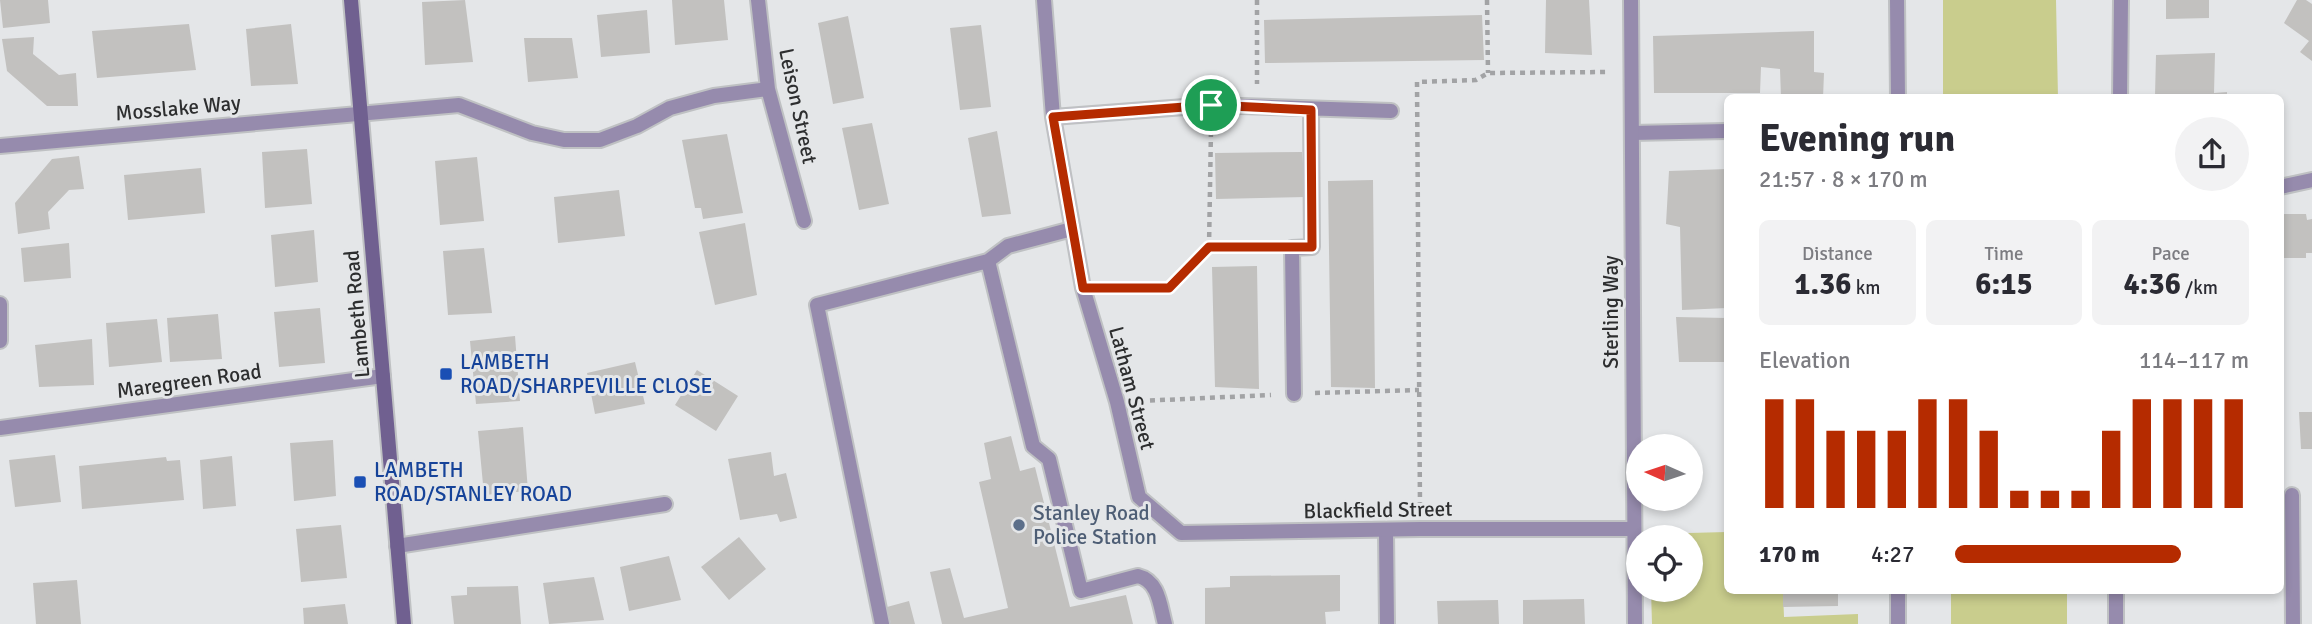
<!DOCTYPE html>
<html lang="en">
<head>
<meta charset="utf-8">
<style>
  body { margin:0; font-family:Signika,sans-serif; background:#f2f2f3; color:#2b2b33; height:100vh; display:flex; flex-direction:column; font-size:26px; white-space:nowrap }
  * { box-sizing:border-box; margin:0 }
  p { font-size:23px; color:#7c7c81 }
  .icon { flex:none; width:38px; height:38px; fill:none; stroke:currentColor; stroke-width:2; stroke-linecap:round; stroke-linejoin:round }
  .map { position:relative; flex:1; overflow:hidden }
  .panel { position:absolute; left:1724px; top:94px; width:560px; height:500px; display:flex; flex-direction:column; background:#fff; border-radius:10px; box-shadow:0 4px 10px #0003 }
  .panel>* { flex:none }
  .needle { width:46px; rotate:273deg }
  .controls { position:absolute; left:1626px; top:434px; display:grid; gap:14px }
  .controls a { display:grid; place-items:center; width:77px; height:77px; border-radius:50%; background:#fff; box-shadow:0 4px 10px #0003; font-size:35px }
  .pin { position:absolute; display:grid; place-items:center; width:60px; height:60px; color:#fff; margin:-30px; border:4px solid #fff; border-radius:50%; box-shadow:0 2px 7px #0007 }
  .round { display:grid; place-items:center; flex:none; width:74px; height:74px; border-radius:37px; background:#f2f2f3 }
  .head { display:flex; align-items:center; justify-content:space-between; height:119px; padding:0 35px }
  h1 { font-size:38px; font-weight:700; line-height:52px }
  .figures { display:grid; grid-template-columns:repeat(3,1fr); gap:10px; height:119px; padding:7px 35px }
  .figures div { display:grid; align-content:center; border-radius:10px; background:#f2f2f3; text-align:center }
  .figures b { font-size:30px; font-weight:700 }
  .figures small { font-size:19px; font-weight:400 }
  .figures p { font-size:19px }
  .chart { height:196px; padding:14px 35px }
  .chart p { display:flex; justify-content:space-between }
  .chart svg { width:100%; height:126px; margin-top:7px; stroke:#b52b00; stroke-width:6 }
  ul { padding:0 35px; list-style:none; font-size:23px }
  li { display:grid; grid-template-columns:112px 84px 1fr; align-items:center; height:52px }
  li i { height:18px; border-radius:9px; background:#b52b00 }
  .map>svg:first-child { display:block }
  .green { fill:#c9cd8d }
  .building { fill:#c2c1bf }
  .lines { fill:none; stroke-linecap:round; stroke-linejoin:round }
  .lane-casing { stroke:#bfc1c3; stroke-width:18 }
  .street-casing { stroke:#bfc1c3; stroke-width:18 }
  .secondary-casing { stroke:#bfc1c3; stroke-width:18 }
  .path { stroke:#a2a3a5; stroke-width:4.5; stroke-dasharray:5 5; stroke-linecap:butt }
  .lane { stroke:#968bad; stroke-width:14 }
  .street { stroke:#968bad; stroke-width:14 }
  .secondary { stroke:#706090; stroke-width:14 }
  .route-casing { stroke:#fff; stroke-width:14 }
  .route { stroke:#b52b00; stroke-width:9 }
  .transit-dot { fill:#1a4fb4; stroke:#e4e6e8; stroke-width:2.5 }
  .service-dot { fill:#5c6f8a; stroke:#e4e6e8; stroke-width:2.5 }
  .labels { text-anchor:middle; stroke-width:6; stroke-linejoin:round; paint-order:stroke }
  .street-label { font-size:21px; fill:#2d2e2f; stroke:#e4e6e8 }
  .transit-label { font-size:21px; fill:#164399; stroke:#e4e6e8; text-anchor:start }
  .service-label { font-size:21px; fill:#4e5e75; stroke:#e4e6e8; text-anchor:start }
</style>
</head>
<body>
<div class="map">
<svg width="2312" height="624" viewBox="0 0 2312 624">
  <rect width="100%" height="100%" fill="#e4e6e8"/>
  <path class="green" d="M1943,0H2056L2058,98H1943Z
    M1727,532V592H1783L1784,617L1858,614V624H1652L1651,590H1690V537H1650V534Z
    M1951,592H2067V624H1951Z"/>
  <path class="building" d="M0,0H48L50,23L3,28Z
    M465,0L473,62L425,65L422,2Z
    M672,0H724L728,40L675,45Z
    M1546,0H1589L1592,55L1545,53Z
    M2166,0H2209V18L2166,19Z
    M2297,0H2306L2312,4V61L2300,52L2309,41L2284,23Z
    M647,10L650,53L601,57L597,15Z
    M1482,15L1484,60L1265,63L1264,20Z
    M848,16L864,98L833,104L818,23Z
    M189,24L196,70L97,78L92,31Z
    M291,24L298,84L251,86L246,29Z
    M981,25L991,107L960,110L950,28Z
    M1814,31V72L1824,73L1823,98H1781L1780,69L1761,67L1760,93H1654L1653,36Z
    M34,37L33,54L59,75L76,73L78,106H47L7,71L2,39Z
    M524,38H572L578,78L528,82Z
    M2215,53L2214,93L2227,92V98L2155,96L2156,55Z
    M872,123L889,204L859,210L842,128Z
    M997,131L1011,214L982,217L968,138Z
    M727,134L743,213L703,219L701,208H695L682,140Z
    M307,149L312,204L265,208L262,152Z
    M1302,152L1306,197L1216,199L1215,153Z
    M79,156L84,189L69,190L48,212L50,229L18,234L15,203L52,159Z
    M477,157L484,221L440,225L435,161Z
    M201,168L205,213L128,220L124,175Z
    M1727,169V308L1682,310L1680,227L1666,224L1669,171Z
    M1373,180L1375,388L1331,387L1328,181Z
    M619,190L625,236L558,243L554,197Z
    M2280,214H2306L2307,220L2312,219V253H2306V258H2280Z
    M745,223L757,295L715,305L699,232Z
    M314,230L318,282L275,287L271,235Z
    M69,243L71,278L24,282L21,248Z
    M484,248L492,313L448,315L443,251Z
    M1257,266L1259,389L1215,387L1212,267Z
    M320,308L325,363L279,367L274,312Z
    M218,314L222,359L170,362L167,318Z
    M1676,317L1727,318V362H1679Z
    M157,319L162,362L109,367L106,323Z
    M515,336L520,401L476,404L470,341Z
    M92,339L94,385L39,387L35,345Z
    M635,362L645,404L595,414L587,373Z
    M697,370L738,396L716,431L675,405Z
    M2299,412H2312V449H2301Z
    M523,427L528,491L484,495L478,431Z
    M1011,436L1020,471L1035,467L1070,607L1126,595L1133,624H942L930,572L950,568L964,618L1008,608L979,482L991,479L984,443Z
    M333,440L336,496L294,501L290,443Z
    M771,452L774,476L786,473L797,518L780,522L777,514L740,520L728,459Z
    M55,455L61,502L15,507L9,460Z
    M232,456L236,506L203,509L200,460Z
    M166,457L167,461L180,460L184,500L82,509L79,466Z
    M341,525L347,578L301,582L296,529Z
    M739,537L766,569L729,600L701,567Z
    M669,556L681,600L629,611L620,567Z
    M1340,575V611L1325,612L1326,624H1205V588L1230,587V576Z
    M594,577L604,620L549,624L543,583Z
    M77,580L81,624H36L33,583Z
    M518,586L521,624H454L451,596L467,595V587Z
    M1783,592H1838V606L1783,607Z
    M1584,599L1585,624H1523V600Z
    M1498,600L1499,624H1438L1437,601Z
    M909,601L915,624H891L887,607Z
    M345,604L348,624H304L303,608Z"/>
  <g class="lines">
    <defs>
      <path id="lane" d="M1632,133L1727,131
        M1072,229L1008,246L988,261L1033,446L1049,459L1081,591L1138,576C1159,581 1160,606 1165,624
        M1386,532L1387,624
        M882,624L817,305L988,261"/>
      <path id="street" d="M758,0L768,89L804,221
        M1044,0L1053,117L1083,288L1117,402L1139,497L1181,533L1420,529H1632
        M1631,0L1635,624
        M1897,0L1898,98
        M2120,98L2121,0
        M1053,117L1211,105L1391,111
        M0,146L459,105L532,133L564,140H600L637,126L670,108L714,96L768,89
        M2280,187L2312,180
        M0,304V341
        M1294,394L1292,248L1312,247L1311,110
        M0,428L383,376
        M2292,495L2293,624
        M397,546L665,504
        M2116,592V624
        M1898,624V592"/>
      <path id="secondary" d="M351,0L404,624"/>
    </defs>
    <use href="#lane" class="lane-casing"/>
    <use href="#street" class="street-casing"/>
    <use href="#secondary" class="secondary-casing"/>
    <path class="path" d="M1257,0V84
      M1487,0L1488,73
      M1209,247L1211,129
      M1108,288H1169L1209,247L1271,248
      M1315,393L1419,390
      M1140,401L1271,395
      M1420,507L1417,82L1476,80L1488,73L1608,72"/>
    <use href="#lane" class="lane"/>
    <use href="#street" class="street"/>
    <use href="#secondary" class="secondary"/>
  </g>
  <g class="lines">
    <defs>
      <path id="route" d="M1211,105L1311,110L1312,247H1209L1169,288H1083L1053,117Z"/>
    </defs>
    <use href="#route" class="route-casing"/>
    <use href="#route" class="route"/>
  </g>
  <g class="transit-dot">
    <rect x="439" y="367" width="14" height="14" rx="3.5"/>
    <rect x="353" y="475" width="14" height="14" rx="3.5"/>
  </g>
  <circle class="service-dot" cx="1019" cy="525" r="7"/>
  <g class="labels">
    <g class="street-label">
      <text transform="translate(798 106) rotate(78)" y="7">Leison Street</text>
      <text transform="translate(178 108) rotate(-5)" y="7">Mosslake Way</text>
      <text transform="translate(1611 312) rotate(-90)" y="7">Sterling Way</text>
      <text transform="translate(357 314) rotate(-95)" y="7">Lambeth Road</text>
      <text transform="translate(189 381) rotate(-8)" y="7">Maregreen Road</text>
      <text transform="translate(1132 388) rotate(75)" y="7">Latham Street</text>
      <text transform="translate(1378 510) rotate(-1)" y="7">Blackfield Street</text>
    </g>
    <g class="transit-label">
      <text x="460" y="369">LAMBETH<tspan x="460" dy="24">ROAD/SHARPEVILLE CLOSE</tspan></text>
      <text x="374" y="477">LAMBETH<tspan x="374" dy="24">ROAD/STANLEY ROAD</tspan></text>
    </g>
    <g class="service-label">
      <text x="1033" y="520">Stanley Road<tspan x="1033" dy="24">Police Station</tspan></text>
    </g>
  </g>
</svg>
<div class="controls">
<a><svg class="needle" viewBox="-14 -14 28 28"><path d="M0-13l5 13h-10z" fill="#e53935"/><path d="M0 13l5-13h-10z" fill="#7c7c81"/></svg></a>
<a><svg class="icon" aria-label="locate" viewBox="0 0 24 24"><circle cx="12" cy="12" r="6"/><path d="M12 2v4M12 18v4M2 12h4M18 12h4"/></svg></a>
</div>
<div class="pin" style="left:1211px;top:105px;background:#1e9e55"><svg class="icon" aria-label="arrive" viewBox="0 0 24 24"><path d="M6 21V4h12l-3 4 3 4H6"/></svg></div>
<section class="panel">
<div class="head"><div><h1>Evening run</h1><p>21:57 · 8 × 170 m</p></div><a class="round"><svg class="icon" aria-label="share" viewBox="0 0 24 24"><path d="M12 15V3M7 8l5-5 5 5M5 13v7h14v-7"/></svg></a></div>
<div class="figures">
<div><p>Distance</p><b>1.36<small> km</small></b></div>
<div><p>Time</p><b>6:15</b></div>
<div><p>Pace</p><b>4:36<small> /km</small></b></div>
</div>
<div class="chart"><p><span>Elevation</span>114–117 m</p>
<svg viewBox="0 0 160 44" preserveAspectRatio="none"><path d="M5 44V6M15 44V6M25 44V17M35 44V17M45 44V17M55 44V6M65 44V6M75 44V17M85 44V38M95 44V38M105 44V38M115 44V17M125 44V6M135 44V6M145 44V6M155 44V6"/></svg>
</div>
<ul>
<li><b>170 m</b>4:27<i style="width:77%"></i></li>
</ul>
</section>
</div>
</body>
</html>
